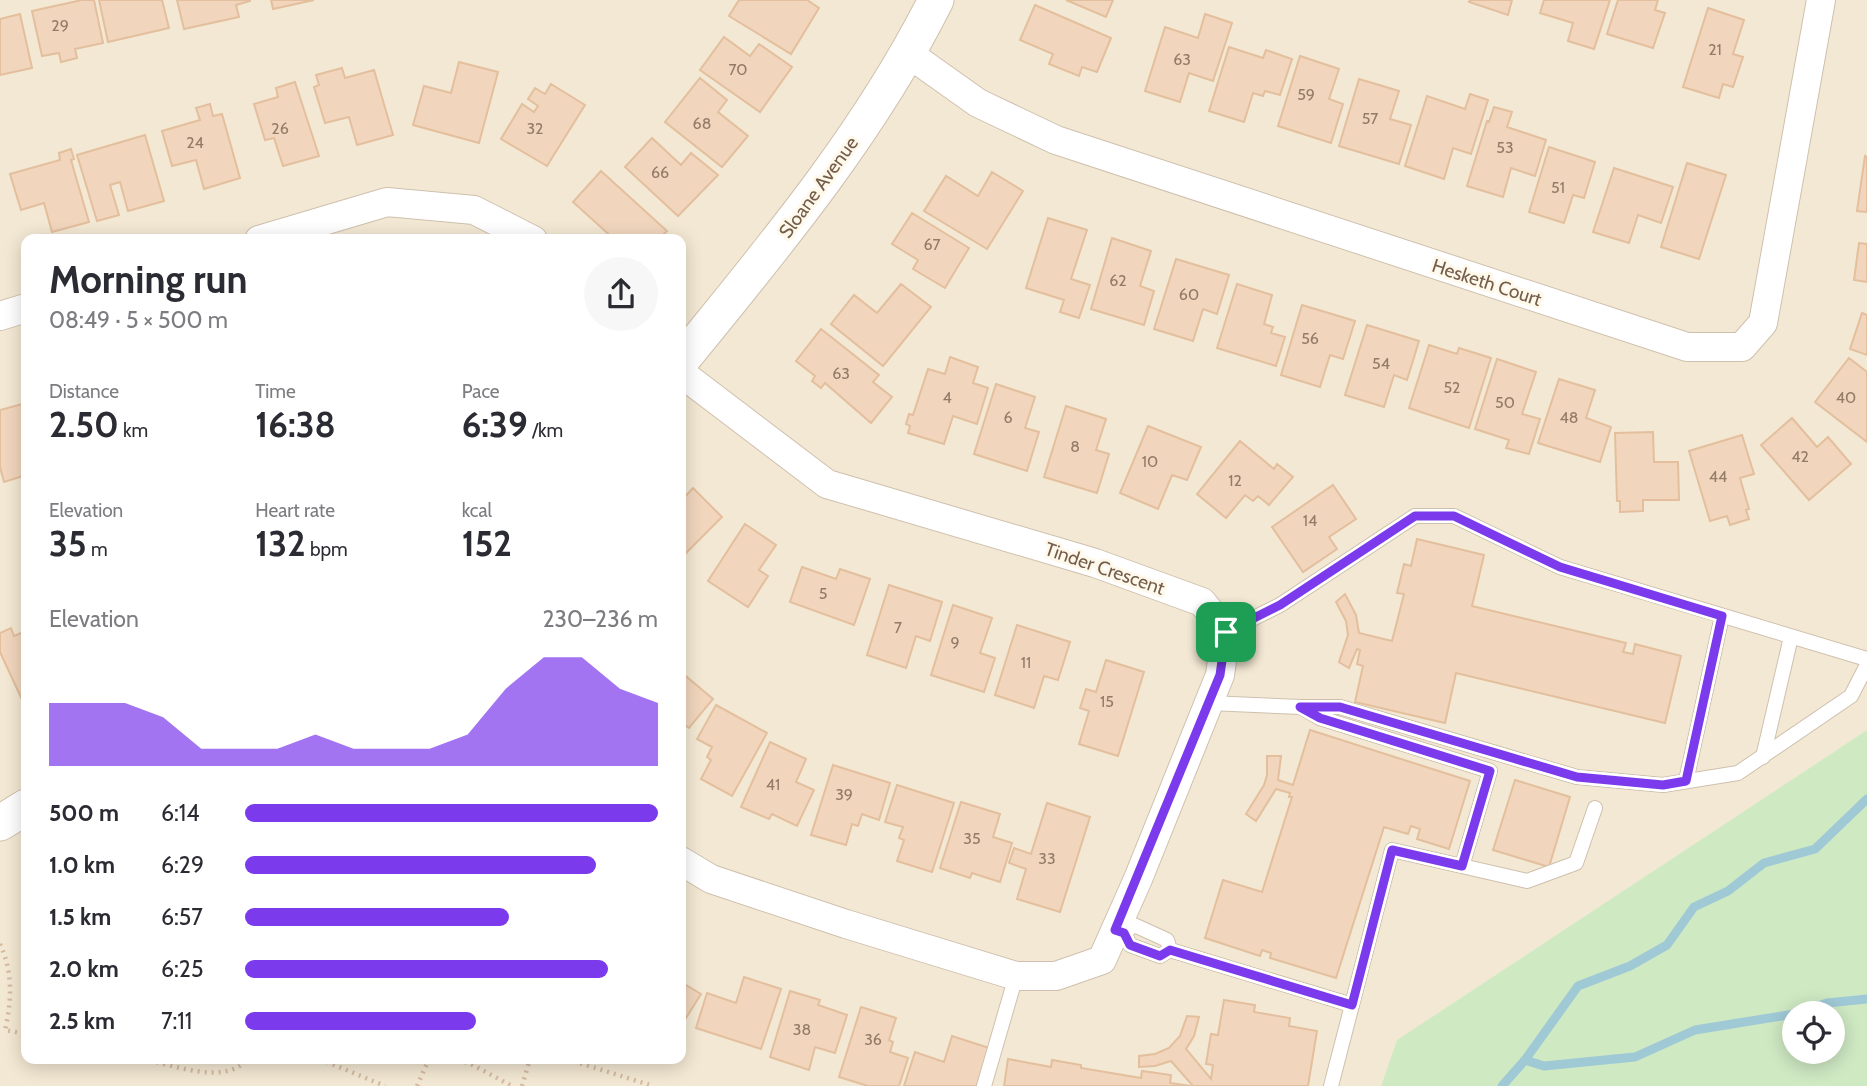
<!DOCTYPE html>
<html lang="en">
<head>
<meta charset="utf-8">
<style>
  body { margin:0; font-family:Cabin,sans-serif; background:#f7f7f7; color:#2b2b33; height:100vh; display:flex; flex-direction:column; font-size:26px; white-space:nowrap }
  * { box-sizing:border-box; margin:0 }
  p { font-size:23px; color:#7c7c81 }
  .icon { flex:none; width:38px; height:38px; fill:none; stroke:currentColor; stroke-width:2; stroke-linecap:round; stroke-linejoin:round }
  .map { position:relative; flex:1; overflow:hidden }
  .panel { position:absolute; left:21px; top:234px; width:665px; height:830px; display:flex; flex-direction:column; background:#fff; border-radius:14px; box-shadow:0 4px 18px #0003 }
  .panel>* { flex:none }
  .tools { position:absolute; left:1782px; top:1001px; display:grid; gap:14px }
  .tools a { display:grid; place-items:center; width:63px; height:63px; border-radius:50%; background:#fff; box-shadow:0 4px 18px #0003; font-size:35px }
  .pin { position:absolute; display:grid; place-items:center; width:60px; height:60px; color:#fff; margin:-30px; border-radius:14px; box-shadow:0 4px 10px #0006 }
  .round { display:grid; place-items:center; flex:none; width:74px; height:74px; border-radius:37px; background:#f7f7f7 }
  .head { display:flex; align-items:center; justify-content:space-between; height:119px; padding:0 28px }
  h1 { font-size:38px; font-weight:800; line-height:52px }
  .stats { display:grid; grid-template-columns:repeat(3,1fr); gap:10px; height:119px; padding:7px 28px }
  .stats div { display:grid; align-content:center }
  .stats b { font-size:35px; font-weight:800 }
  .stats small { font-size:19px; font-weight:400 }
  .stats p { font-size:19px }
  .chart { height:196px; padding:14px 28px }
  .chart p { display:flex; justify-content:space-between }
  .chart svg { width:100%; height:126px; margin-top:7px; fill:#7c3aed; opacity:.7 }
  ul { padding:0 28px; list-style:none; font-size:23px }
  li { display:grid; grid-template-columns:112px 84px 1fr; align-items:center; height:52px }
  li i { height:18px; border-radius:9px; background:#7c3aed }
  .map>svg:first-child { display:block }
  .residential { fill:#f3e8d3; fill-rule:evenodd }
  .green { fill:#cfe9c3; fill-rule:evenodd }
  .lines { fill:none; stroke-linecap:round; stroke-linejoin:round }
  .stream { stroke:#a0c9d6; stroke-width:9 }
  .building { fill:#f1d6bd; stroke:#e3bf9d; stroke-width:2 }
  .service-casing { stroke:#cfc0ae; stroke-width:16 }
  .minor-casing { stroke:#cfc0ae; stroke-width:30 }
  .tertiary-casing { stroke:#cfc0ae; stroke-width:37 }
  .path { stroke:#d5baa0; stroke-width:4.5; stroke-dasharray:2 5; stroke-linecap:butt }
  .service { stroke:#fff; stroke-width:14 }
  .minor { stroke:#fff; stroke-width:28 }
  .tertiary { stroke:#fff; stroke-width:35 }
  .route-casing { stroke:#fff; stroke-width:14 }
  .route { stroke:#7c3aed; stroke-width:9 }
  .labels { text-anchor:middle; stroke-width:6; stroke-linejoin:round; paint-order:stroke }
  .number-label { font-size:16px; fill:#937b67 }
  .street-label { font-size:19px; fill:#745d4a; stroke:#fff9eb }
</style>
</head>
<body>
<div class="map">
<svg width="1867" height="1086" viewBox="0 0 1867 1086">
  <rect width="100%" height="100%" fill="#fcf5e4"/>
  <path class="residential" d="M0,0H1867V730L1397,1040L1381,1086H0ZM26,240H681V1059H26Z"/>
  <path class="green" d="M1867,730V1086H1381L1397,1040ZM1794,1013H1832V1052H1794Z"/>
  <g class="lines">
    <path class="stream" d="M1797,1013L1827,1003L1867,999
      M1525,1060L1544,1066L1635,1057L1695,1030L1794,1014
      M1502,1086L1525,1060L1578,986L1630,966L1667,945L1694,907L1728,891L1764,863L1815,849L1867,799"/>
  </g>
  <path class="building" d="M82,0H94L103,43L75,49L77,58L61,62L59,53L42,56L32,11Z
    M99,0H162L169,28L108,42Z
    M177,0H250V1L236,5L239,17L184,29Z
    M271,0H314L273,9Z
    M739,0H807L819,8L791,54L729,16Z
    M1066,0H1113L1106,17Z
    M1470,0H1512L1508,15L1469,2Z
    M1544,0H1610L1594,49L1568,41L1573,23L1540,13Z
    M1618,0H1658L1655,10L1665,13L1653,48L1607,34Z
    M1035,5L1111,38L1097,72L1082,67L1079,76L1049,64L1053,54L1020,40Z
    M1708,8L1744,20L1733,54L1743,57L1733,87L1723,84L1719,98L1683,87Z
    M20,14L32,68L0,75V19Z
    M1205,14L1232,23L1213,81L1189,73L1180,102L1145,91L1165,27L1198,38Z
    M724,37L750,56L759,44L792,67L760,112L700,70Z
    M1229,47L1263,58L1266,50L1292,59L1280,95L1265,91L1263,96L1253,93L1244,122L1209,111Z
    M1300,56L1339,69L1329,99L1343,104L1331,143L1278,126Z
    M459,62L498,72L479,143L413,125L424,86L451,93Z
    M342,68L345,78L374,70L393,135L357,145L349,117L325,123L314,87L319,85L316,75Z
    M700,78L727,100L718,112L748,136L722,167L665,122Z
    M1359,79L1399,91L1390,119L1411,125L1399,164L1339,146Z
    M295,82L319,156L283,166L274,138L265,140L254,104L278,97L276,88Z
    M551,84L585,105L547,166L501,139L522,104L534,112L538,106L528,99L535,88L545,94Z
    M1470,94L1488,100L1471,154L1453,148L1444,179L1405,166L1427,96L1465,109Z
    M210,104L213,116L222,114L240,178L204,189L196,160L172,166L162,131L200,120L196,108Z
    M1494,107L1512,112L1507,127L1546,140L1535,176L1511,168L1503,197L1467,186L1487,121L1489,122Z
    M145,135L164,201L128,211L120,182L110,185L119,215L97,221L77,155Z
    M652,138L681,165L691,153L718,175L678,216L625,167Z
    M1549,147L1595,162L1584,198L1573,195L1564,223L1529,212Z
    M71,149L74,159L71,160L89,222L52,232L44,203L21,210L10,174L60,160L59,153Z
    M1865,156L1867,157V212L1857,211Z
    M1687,163L1726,175L1699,259L1661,247Z
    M1614,168L1673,187L1661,223L1638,215L1629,243L1593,232Z
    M601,171L667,231L658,240H615L573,202Z
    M992,172L1023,191L987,249L924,211L946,176L978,196Z
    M912,213L969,248L945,288L913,269L918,260L892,244Z
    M1048,218L1087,230L1071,279L1090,285L1079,318L1060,312L1064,300L1026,288Z
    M1112,238L1151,251L1140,286L1154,291L1144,325L1091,309Z
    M1859,243L1867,244V282L1854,280Z
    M1176,259L1229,275L1217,314L1203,309L1193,341L1154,329Z
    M901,284L931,307L883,366L831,324L854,295L877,313Z
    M1237,284L1272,295L1264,324L1273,327L1271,333L1285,337L1276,366L1217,348Z
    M1302,305L1355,321L1343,359L1330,355L1320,387L1281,375Z
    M1862,313L1867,315V355L1850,349Z
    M1367,325L1419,341L1407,380L1394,375L1384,407L1345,395Z
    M821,329L879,375L873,382L892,397L871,423L825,383L821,388L812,381L815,376L796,361Z
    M1429,345L1457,354L1459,348L1491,358L1469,428L1409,408Z
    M950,357L978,367L973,383L988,388L977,424L953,416L944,444L908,433L910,426L906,424L909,414L913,415L928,369L945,374Z
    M1849,358L1867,372V442L1815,402Z
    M1497,359L1536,372L1522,414L1540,419L1529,454L1506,448L1509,440L1475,429Z
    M1559,379L1595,390L1586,418L1611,427L1600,462L1538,443Z
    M996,384L1035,397L1025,428L1039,432L1027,471L974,454Z
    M26,403V475L4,482L0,467V410Z
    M1066,406L1106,419L1096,450L1109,454L1097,493L1044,477Z
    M1792,418L1817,447L1828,437L1851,464L1809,500L1761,445Z
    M1148,426L1201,447L1187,480L1172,475L1158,509L1120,493Z
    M1653,432L1654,462H1678L1679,500H1643V511L1620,512V501H1617L1615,433Z
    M1742,435L1754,474L1740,478L1749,509L1746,510L1749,519L1730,525L1727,516L1710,521L1689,451Z
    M1240,441L1274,469L1277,464L1293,477L1269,505L1258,496L1253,501L1245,495L1226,518L1197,494Z
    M1333,485L1356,519L1329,537L1337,549L1303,572L1272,527Z
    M693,488L722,517L681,558V501Z
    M745,524L776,545L759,570L768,576L748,607L708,581Z
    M1417,539L1484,555L1472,606L1626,643L1623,652L1633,654L1635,644L1681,656L1665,723L1456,673L1445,723L1355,702L1363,666L1357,664L1360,650L1357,649L1349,668L1339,662L1348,635L1346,621L1336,602L1345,594L1356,615L1359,633L1392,641L1404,594L1397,593L1404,564L1411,566Z
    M802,567L836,579L840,569L870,579L854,625L790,602Z
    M889,585L942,602L930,641L916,636L906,668L867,655Z
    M953,605L992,618L980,653L995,658L984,692L931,675Z
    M1017,625L1070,642L1058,680L1044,676L1034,708L995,695Z
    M11,628L14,636L26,631L25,706L0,652V633Z
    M1106,660L1144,672L1118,756L1079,744L1089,711L1080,708L1086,689L1096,692Z
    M681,672L713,699L689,728L681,722Z
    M716,705L767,733L732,796L701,779L711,760L707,757L712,747L697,739Z
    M1310,730L1470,781L1449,849L1417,839L1420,829L1411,826L1408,834L1384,827L1336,978L1270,958L1271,953L1262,950L1260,956L1205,938L1223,880L1262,892L1292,797H1289L1290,793L1276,789L1256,821L1246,814L1264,785L1267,775V756H1281L1278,780L1293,785Z
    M770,742L806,759L796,782L814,790L797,826L772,814L769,819L741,807Z
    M833,765L890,783L879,820L862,814L858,826L852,824L846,845L811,835Z
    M1515,780L1570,797L1549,867L1493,850Z
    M897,785L954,803L932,872L897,861L904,840L899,838L903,827L885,822Z
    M961,802L1000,814L993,837L1012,843L1000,882L972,873L970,878L940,868Z
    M1047,803L1090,817L1060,912L1017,899L1026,869L1009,863L1014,848L1031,854Z
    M744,977L781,989L761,1049L696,1028L707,993L736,1003Z
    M681,982L701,994L681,1026Z
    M790,991L820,1000L818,1005L847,1015L835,1053L815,1047L809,1070L770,1057Z
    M1224,1000L1255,1005L1254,1012L1290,1018L1289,1026L1317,1031L1308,1086H1193L1171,1061L1155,1066L1139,1067V1056L1155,1054L1169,1048L1180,1036L1187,1016L1199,1017L1194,1036L1186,1049L1211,1079L1213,1065L1206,1064L1211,1034L1218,1035Z
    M861,1007L896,1018L889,1040L893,1042L890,1052L908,1058L899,1086H868L839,1077Z
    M952,1036L989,1048L977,1086H904L915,1052L944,1062Z
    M1008,1059L1051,1067L1052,1060L1081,1065V1068L1141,1078L1142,1071L1171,1075L1170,1083L1191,1086H1004Z"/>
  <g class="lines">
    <defs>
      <path id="service" d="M1226,632L1280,605L1415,516H1454L1560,567L1867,659
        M1209,703L1301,707L1320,718L1490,771L1462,866
        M1301,707H1340L1577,777L1663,785L1738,773L1851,696L1867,665
        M1763,757L1791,637
        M1686,781L1722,616
        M1115,930L1124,933L1130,945L1160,956L1170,950L1167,940L1134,925L1124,933
        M1170,950L1352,1005L1331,1086
        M1352,1005L1392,850L1527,881L1576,863L1595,808
        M984,1086L1016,976"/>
      <path id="minor" d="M909,54L978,103L1056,140L1687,347H1742L1763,323L1821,0
        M259,240L387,202L474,210L533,240
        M0,316L26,308
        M681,373L827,484L1095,563L1202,602L1226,632L1220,675L1138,879L1102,960L1056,976H1016L846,924L711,879L681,861"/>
      <path id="tertiary" d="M681,361C774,247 870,132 936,0
        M0,823L26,807"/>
    </defs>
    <use href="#service" class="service-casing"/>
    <use href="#minor" class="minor-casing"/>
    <use href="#tertiary" class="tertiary-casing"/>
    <path class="path" d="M0,944C13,972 12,1000 5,1030L26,1034
      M143,1059C174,1065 224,1086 248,1059
      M320,1059L385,1086
      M451,1059L469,1063L512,1086
      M567,1059L653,1086
      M417,1086L429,1059
      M522,1086L530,1059"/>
    <use href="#service" class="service"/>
    <use href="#minor" class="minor"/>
    <use href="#tertiary" class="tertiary"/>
  </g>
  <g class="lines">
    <defs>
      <path id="route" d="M1415,516H1454L1560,567L1722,616L1686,781L1663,785L1577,777L1340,707H1300L1320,718L1490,771L1462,866L1392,850L1352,1005L1170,950L1160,956L1130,945L1124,933L1115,930L1220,675L1226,632L1280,605Z"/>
    </defs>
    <use href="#route" class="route-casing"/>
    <use href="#route" class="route"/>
  </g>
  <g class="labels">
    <g class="number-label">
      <text x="60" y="31">29</text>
      <text x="1715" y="55">21</text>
      <text x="1182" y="65">63</text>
      <text x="738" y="75">70</text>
      <text x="1306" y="100">59</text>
      <text x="1370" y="124">57</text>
      <text x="702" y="129">68</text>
      <text x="280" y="134">26</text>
      <text x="535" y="134">32</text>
      <text x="195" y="148">24</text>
      <text x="1505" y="153">53</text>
      <text x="660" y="178">66</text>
      <text x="1558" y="193">51</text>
      <text x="932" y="250">67</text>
      <text x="1118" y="286">62</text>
      <text x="1189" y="300">60</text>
      <text x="1310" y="344">56</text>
      <text x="1381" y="369">54</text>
      <text x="841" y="379">63</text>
      <text x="1452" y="393">52</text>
      <text x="947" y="403">4</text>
      <text x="1846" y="403">40</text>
      <text x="1505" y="408">50</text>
      <text x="1008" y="423">6</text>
      <text x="1569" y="423">48</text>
      <text x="1075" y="452">8</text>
      <text x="1800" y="462">42</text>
      <text x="1150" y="467">10</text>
      <text x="1718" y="482">44</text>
      <text x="1235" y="486">12</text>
      <text x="1310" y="526">14</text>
      <text x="823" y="599">5</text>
      <text x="898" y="633">7</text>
      <text x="955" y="648">9</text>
      <text x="1026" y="668">11</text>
      <text x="1107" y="707">15</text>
      <text x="773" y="790">41</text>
      <text x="844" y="800">39</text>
      <text x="972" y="844">35</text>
      <text x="1047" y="864">33</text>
      <text x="802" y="1035">38</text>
      <text x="873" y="1045">36</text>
    </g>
    <g class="street-label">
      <text transform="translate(818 187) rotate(-54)" y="7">Sloane Avenue</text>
      <text transform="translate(1487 282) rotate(18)" y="7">Hesketh Court</text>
      <text transform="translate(1105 568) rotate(19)" y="7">Tinder Crescent</text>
    </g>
  </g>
</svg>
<div class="tools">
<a><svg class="icon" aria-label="locate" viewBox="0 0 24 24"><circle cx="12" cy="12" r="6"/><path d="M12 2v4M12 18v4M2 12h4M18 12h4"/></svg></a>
</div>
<div class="pin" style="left:1226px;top:632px;background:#1e9e55"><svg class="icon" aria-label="arrive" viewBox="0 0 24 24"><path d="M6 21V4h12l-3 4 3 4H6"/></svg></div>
<section class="panel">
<div class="head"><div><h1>Morning run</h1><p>08:49 · 5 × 500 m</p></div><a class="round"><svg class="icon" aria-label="share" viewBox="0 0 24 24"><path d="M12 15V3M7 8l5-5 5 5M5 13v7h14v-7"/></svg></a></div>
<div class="stats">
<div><p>Distance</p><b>2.50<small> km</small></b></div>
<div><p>Time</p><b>16:38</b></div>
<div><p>Pace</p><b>6:39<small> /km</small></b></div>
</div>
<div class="stats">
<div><p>Elevation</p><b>35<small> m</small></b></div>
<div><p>Heart rate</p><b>132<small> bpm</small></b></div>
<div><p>kcal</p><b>152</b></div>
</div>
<div class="chart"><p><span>Elevation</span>230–236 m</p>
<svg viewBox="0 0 160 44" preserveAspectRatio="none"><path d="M0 44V22L10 22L20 22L30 27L40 38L50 38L60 38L70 33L80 38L90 38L100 38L110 33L120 17L130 6L140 6L150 17L160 22V44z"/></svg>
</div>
<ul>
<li><b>500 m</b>6:14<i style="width:100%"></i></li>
<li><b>1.0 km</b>6:29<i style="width:85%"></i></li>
<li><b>1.5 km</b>6:57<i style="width:64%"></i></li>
<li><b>2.0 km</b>6:25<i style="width:88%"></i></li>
<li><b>2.5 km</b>7:11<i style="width:56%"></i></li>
</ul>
</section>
</div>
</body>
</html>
